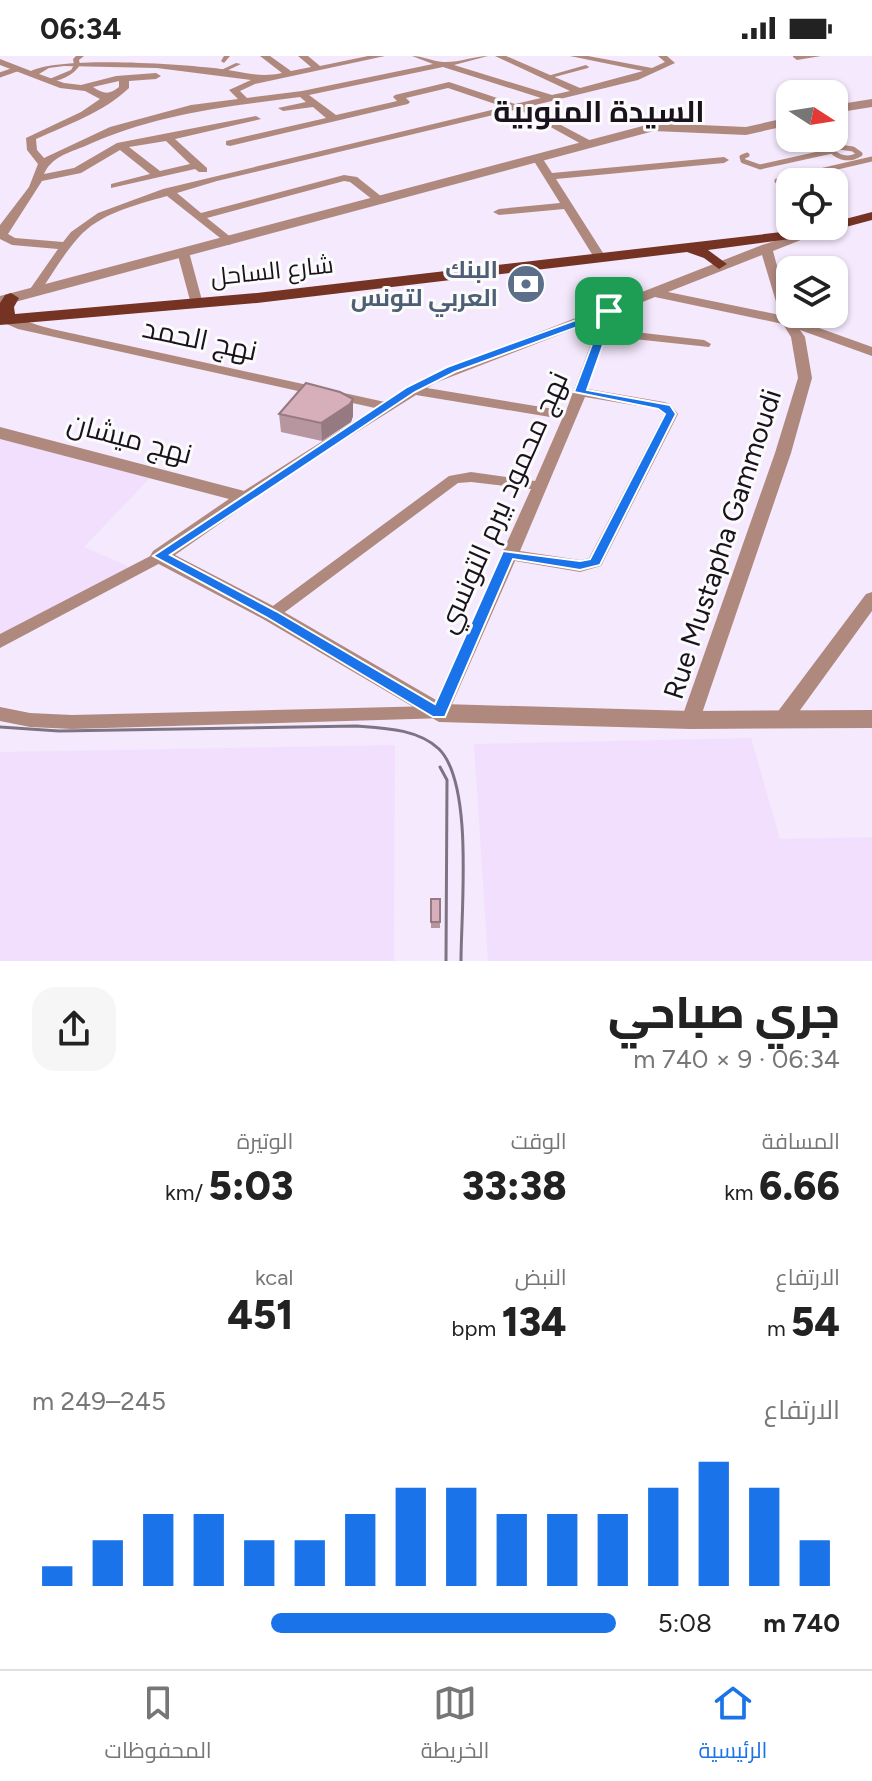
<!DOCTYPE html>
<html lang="ar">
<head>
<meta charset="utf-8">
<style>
  body { margin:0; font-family:Figtree,Cairo,sans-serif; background:#f6f6f6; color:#222; direction:rtl; height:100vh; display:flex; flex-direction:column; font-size:30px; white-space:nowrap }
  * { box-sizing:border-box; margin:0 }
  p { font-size:26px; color:#767676 }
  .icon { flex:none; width:44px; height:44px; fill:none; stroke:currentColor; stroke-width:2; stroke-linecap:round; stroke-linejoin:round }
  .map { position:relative; height:905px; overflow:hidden; direction:ltr }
  .details { display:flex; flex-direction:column; background:#fff; flex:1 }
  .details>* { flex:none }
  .needle { width:52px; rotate:102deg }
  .fabs { position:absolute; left:776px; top:24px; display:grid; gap:16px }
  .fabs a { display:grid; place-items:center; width:72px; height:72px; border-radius:16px; background:#fff; box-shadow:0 2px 6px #0004; font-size:40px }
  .pin { position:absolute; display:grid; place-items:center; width:68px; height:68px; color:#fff; margin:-34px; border-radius:16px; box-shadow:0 4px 12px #0006 }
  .round { display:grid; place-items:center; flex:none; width:84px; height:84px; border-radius:24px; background:#f6f6f6 }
  .head { display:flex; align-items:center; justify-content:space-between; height:136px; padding:0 32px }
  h1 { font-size:44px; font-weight:800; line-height:60px }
  .stats { display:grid; grid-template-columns:repeat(3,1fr); gap:12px; height:136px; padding:8px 32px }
  .stats div { display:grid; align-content:center }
  .stats b { font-size:40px; font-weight:800 }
  .stats small { font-size:22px; font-weight:400 }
  .stats p { font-size:22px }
  .chart { height:224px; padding:16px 32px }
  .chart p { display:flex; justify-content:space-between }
  .chart svg { width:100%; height:144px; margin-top:8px; stroke:#1a73e8; stroke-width:6 }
  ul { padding:0 32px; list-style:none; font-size:26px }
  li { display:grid; grid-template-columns:128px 96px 1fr; align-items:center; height:60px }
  li i { height:20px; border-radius:10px; background:#1a73e8 }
  .status { display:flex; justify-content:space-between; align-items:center; height:56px; padding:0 40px; background:#fff; direction:ltr }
  .status svg { height:22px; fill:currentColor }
  .tab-bar { display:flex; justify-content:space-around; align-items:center; height:112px; border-top:2px solid #e0e0e0; background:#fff; font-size:22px; color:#767676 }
  .tab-bar a { display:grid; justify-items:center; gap:4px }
  .tab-bar .active { color:#1a73e8 }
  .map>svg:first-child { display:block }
  .built { fill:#f2dffe }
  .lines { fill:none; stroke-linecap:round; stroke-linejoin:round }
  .service { stroke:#b0897e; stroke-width:5 }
  .pedestrian { fill:#b0897e; fill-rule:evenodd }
  .minor { fill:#b0897e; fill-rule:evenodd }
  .tertiary { fill:#b0897e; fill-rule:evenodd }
  .primary { fill:#753423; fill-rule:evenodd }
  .tram { stroke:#7d7483; stroke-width:3 }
  .wall { fill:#b896a0 }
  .shaded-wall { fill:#967a82 }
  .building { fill:#d6afba; stroke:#967a82; stroke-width:2 }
  .route { fill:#1a73e8; stroke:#fff; stroke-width:2; fill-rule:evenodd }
  .labels { text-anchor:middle; stroke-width:6; stroke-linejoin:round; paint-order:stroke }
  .far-service-label { font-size:24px; font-weight:bold; fill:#4e5e75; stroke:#fbfbfb; text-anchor:end }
  .far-street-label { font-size:24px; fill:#19121d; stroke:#fbfbfb }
  .street-label { font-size:28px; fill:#19121d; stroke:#fbfbfb }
  .far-district-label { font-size:30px; font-weight:bold; fill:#19121d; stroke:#fbfbfb }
</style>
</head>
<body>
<div class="status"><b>06:34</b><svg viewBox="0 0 49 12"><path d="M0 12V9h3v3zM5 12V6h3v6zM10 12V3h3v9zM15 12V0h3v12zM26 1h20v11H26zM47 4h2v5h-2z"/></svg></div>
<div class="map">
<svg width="872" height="905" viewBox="0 0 872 905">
  <rect width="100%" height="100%" fill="#f5e9fd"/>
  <path class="built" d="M0,383L150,422L84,491L130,511L0,580Z
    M751,682L780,783L872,781V905H488L474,688Z
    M395,689L394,905H0V696Z"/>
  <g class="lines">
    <path class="service" d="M0,19L17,13
      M839,91L853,93L860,98C850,104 840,103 832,95Z
      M747,99L742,101L743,105L760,111L832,95
      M777,125L872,103"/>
    <path class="pedestrian" d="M76,0H84L79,4L80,9C74,19 59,26 47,26V24L71,14L74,9L73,3Z
      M224,0H230L224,7L221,5Z
      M236,7L241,8L224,16L219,15Z
      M586,9L589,11L588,12L547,23L544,21Z"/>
    <path class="minor" d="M260,0H270L291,15L311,11L298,0H308L320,10L368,0H385L255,28L240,35L247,42L302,35L433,8L412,0C423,0 432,5 443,6C458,7 474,0 488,0L454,9L552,39L570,35L495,0H506L580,32L643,15L570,0H588L652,12L665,6L658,0H667L675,7L638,24L527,51L593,86V90H585L518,53L217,125L177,137L201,157L344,119L357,121L387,145L377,147L350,126L344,125L207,162L233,183V187L229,189L167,140C136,149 100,157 78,182C63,199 51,220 38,239H30L28,236L58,193L12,189L0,183V169L29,131L38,108L27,94L26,82L81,56L100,43L85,35L60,32L0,9V3L31,15C63,0 180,8 221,13C245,16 258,22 282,17ZM64,10L157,12L251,24L229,34L238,43L191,49L110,71L44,102L37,94L36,83C67,69 104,56 129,32V25L156,23L161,20L156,17L116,20L81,29L64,27L39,18L49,12ZM443,11L541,42L515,48L449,26L395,39L393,41L397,45L336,59L309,39ZM119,25V31C109,39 104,38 93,31ZM448,32L504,51L163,133L98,157L71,176L63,186L15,182L8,178L42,125L81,117L120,94L150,118L111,128V132L195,113L199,116H207V112L175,83L261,63L256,60L117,87L74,112L44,118C51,102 67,97 83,91C155,58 222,51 300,41L306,46L278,52L283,55L313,51L326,62L226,85V89L230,90L408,48L410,46L406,42ZM166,85L190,108L160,115L129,91Z
      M821,0L797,4L793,1V0Z
      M537,99L541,100L552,117L724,101L729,104L724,107L556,123L605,200L599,204L595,203L564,153L499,159L493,156L499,153L560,147L532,102Z
      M812,173L816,174V178L773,195L790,258L794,263L872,291V300L800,274L805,281L812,322L791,397L698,669L691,671L684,669L681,664L775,397L798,322L791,281L783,268L655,241L615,257L609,273L704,284L711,288L709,291L606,280L588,333L664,346L670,348L678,358L601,510L580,516L515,505L446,662L72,673L30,671L0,665V651L30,657L72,659L433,650L531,433L471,426L458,427L277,562H265L262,558L449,420L471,416L535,425L562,363L416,339L245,446L239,444L237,441L239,438L375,352L18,273L2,266V260C13,260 39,270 52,273L385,346L425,321L762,189ZM762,199L780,259L668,236ZM600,263L566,355L427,332L435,327ZM585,341L656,353L664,358L589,502L580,504L520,495Z
      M183,192L189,196L203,248L201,251H193L191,248L177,196Z
      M160,495L168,500L166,504L0,592V578Z
      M872,536V555L790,668L783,670L776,668L773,663L776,658L866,538Z"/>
    <path class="tertiary" d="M872,43V51L834,57V49Z
      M790,61V69L746,79L654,75L0,250V240L654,67L746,71Z
      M0,371L252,437L255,441L252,445L175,499L279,553L443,648L691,655L872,654V672L691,673L439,666L263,563L153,505L150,500L153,495L229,443L0,383Z"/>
    <path class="primary" d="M872,156V164L812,180L708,194L727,208L719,213L704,202L687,196L257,247L0,269V247L5,239L11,237L19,242L14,251L15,258L257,237L834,170V166Z"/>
    <path class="tram" d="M0,671L59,675L357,670C384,672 418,673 439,693C474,728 461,855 461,905
      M440,711L447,724L446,905"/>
  </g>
  <path class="wall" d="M279,358L353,360L351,366L322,385L281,376Z
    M431,843H440V872H431Z"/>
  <path class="shaded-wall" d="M353,343V360L351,366L322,385L321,367Z"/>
  <path class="building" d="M306,327L340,336L353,343L350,348L321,367L279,358Z
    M431,843H440V866H431Z"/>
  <path class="route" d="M609,252L615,255L587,334L670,349L676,358L600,509L580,514L513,503L445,661H433L266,561L153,500L407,331L447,311ZM602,262L574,336L658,353L665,358L590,503L580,505L503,495L435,648L276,555L170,499L415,336L455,316Z"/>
  <defs>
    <symbol id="bank-disc" viewBox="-11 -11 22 22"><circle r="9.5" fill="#5c6f8a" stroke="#fbfbfb"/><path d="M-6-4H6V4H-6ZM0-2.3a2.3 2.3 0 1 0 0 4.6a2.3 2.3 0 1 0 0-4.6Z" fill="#fff"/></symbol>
  </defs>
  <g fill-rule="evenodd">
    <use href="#bank-disc" x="504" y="206" width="44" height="44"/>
  </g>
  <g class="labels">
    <g class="far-service-label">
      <text x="498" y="222">البنك<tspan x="498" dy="28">العربي لتونس</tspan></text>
    </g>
    <g class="far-street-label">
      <text transform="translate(272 215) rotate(-6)" y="8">شارع الساحل</text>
    </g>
    <g class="street-label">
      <text transform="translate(200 283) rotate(12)" y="10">نهج الحمد</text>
      <text transform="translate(130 382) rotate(15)" y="10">نهج ميشان</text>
      <text transform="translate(502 446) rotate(-66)" y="10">نهج محمود بيرم التونسي</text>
      <text transform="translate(722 488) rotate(-72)" y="10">Rue Mustapha Gammoudi</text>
    </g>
    <g class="far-district-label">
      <text x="599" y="66">السيدة المنوبية</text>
    </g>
  </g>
</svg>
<div class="fabs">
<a><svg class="needle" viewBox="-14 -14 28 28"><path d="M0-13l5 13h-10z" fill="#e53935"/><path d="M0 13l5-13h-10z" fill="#767676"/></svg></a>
<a><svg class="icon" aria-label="locate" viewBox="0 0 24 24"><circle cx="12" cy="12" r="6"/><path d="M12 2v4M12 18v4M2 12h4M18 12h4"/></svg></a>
<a><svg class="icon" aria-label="layers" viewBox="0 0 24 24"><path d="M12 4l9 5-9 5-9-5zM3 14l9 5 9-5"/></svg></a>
</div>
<div class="pin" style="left:609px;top:255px;background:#1e9e55"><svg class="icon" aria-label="arrive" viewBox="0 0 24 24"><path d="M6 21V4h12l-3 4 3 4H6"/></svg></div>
</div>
<section class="details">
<div class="head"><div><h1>جري صباحي</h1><p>06:34 · 9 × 740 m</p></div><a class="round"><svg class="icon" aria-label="share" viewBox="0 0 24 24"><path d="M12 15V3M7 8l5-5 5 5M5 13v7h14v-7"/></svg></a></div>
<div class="stats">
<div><p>المسافة</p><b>6.66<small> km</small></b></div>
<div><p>الوقت</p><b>33:38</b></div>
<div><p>الوتيرة</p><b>5:03<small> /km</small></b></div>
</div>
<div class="stats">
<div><p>الارتفاع</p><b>54<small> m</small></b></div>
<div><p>النبض</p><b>134<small> bpm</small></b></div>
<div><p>kcal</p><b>451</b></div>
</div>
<div class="chart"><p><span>الارتفاع</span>245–249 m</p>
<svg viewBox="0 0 160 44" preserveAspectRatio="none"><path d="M5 44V38M15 44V30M25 44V22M35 44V22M45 44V30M55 44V30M65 44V22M75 44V14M85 44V14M95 44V22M105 44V22M115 44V22M125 44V14M135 44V6M145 44V14M155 44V30"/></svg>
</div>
<ul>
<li><b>740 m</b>5:08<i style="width:59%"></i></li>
</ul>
</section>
<nav class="tab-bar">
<a class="active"><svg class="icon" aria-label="home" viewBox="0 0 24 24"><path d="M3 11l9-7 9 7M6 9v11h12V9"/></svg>الرئيسية</a>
<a><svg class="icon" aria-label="map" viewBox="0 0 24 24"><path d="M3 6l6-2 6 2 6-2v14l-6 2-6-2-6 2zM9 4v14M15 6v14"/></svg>الخريطة</a>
<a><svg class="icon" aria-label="saved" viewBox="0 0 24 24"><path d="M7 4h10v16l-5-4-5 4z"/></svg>المحفوظات</a>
</nav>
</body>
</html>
